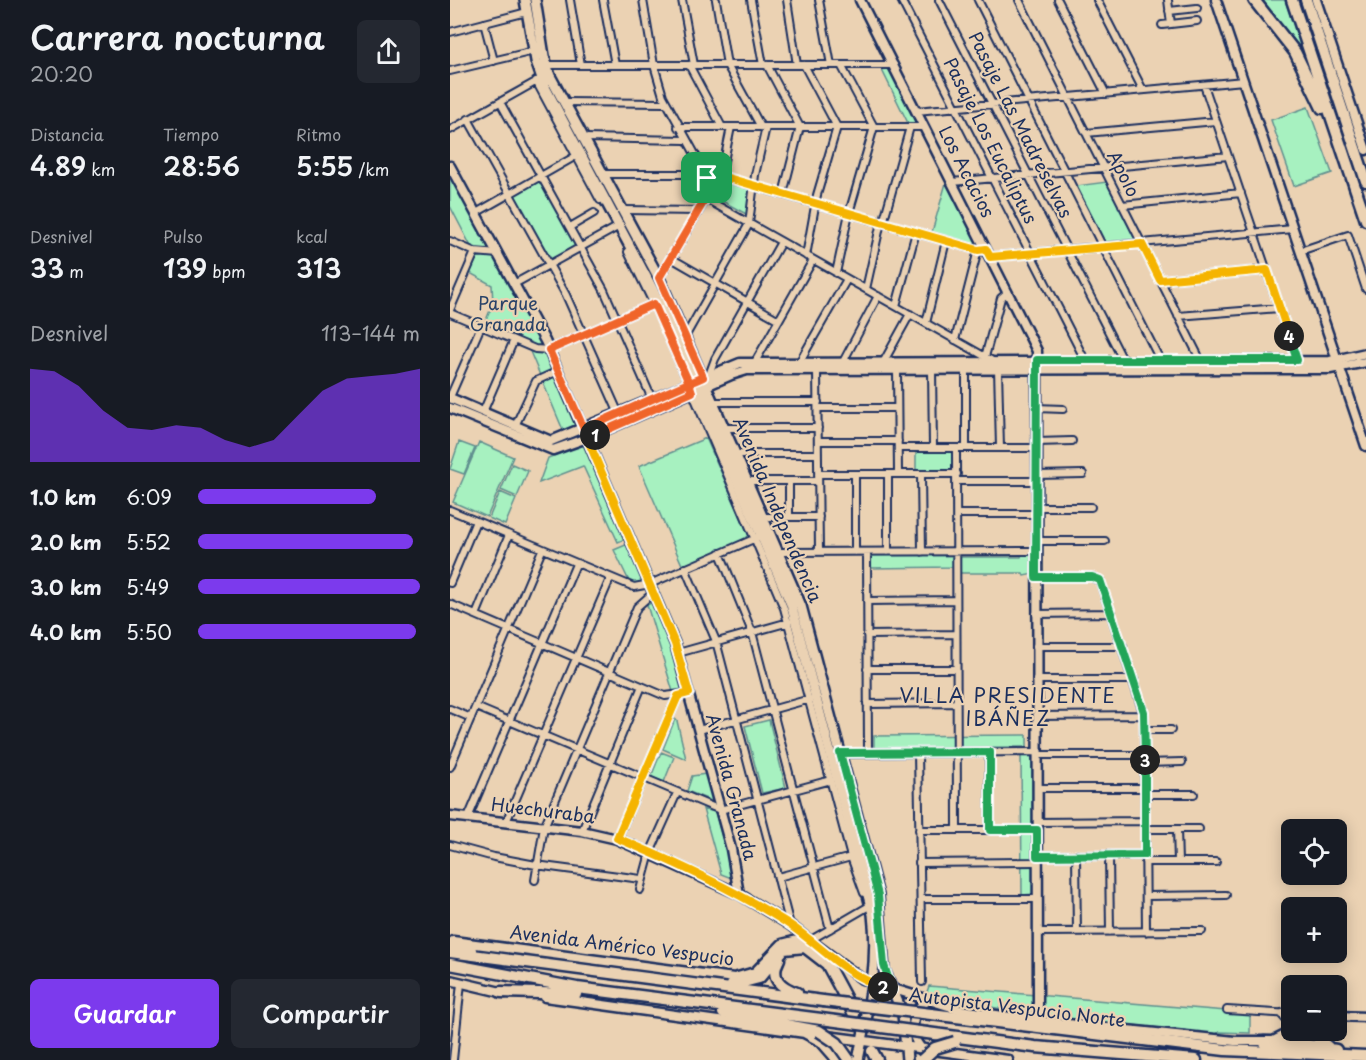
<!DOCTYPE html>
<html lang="es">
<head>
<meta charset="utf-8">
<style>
  body { margin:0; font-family:"Playpen Sans",sans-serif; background:#242831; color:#f1f3f6; height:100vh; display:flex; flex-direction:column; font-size:22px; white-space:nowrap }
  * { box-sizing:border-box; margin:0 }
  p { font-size:20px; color:#9ea1a6 }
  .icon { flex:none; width:33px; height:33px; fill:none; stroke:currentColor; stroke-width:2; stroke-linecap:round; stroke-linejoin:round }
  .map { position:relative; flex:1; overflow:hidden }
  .details { display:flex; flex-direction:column; background:#171b24; width:450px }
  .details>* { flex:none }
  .fabs { position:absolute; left:831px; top:819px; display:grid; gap:12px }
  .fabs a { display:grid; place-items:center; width:66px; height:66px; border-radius:9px; background:#171b24; box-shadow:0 3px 15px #0003; font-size:30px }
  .pin { position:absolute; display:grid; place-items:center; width:51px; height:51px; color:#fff; margin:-26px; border-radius:12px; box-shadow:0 3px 9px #0006 }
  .km { position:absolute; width:30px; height:30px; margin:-15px; border-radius:50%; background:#222; color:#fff; font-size:16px; line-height:30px; text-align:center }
  .round { display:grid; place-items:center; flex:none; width:63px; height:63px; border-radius:9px; background:#242831 }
  .overview { display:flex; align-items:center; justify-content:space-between; height:102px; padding:0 30px }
  h1 { font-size:33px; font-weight:600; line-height:45px }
  .stats { display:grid; grid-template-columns:repeat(3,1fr); gap:9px; height:102px; padding:6px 30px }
  .stats div { display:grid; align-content:center }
  .stats b { font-size:26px; font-weight:600 }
  .stats small { font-size:16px; font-weight:400 }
  .stats p { font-size:16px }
  .chart { height:168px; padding:12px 30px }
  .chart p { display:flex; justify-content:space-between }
  .chart svg { width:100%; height:108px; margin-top:6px; fill:#7c3aed; opacity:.7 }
  .primary-button { display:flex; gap:12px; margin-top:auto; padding:12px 30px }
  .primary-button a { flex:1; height:69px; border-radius:9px; background:#7c3aed; color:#fff; font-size:24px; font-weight:600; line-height:69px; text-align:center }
  .primary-button a+a { background:#242831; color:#f1f3f6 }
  ul { padding:0 30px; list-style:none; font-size:20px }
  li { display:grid; grid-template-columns:96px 72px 1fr; align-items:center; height:45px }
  li i { height:15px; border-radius:8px; background:#7c3aed }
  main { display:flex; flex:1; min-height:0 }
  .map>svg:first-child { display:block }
  .green { fill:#a7f1c0; stroke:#61908f; stroke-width:1.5 }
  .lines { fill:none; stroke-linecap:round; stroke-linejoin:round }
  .street-casing { stroke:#1b2f5e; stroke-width:10 }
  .secondary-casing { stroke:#1b2f5e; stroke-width:13 }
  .primary-casing { stroke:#1b2f5e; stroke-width:14 }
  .highway-casing { stroke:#1b2f5e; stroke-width:15 }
  .street { stroke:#ebd2b3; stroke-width:6 }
  .secondary { stroke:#ebd2b3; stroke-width:8 }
  .primary { stroke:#ebd2b3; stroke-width:9 }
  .highway { stroke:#ebd2b3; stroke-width:10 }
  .highway-bridge-casing { stroke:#1b2f5e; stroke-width:15; stroke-linecap:butt }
  .highway-bridge { stroke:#ebd2b3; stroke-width:10 }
  .split-1-casing { stroke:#fff; stroke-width:12 }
  .split-2-casing { stroke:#fff; stroke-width:12 }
  .split-3-casing { stroke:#fff; stroke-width:12 }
  .split-4-casing { stroke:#fff; stroke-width:12 }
  .split-5-casing { stroke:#fff; stroke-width:12 }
  .split-1 { stroke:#f0652b; stroke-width:8 }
  .split-2 { stroke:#f5b400; stroke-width:8 }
  .split-3 { stroke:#22a559; stroke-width:8 }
  .split-4 { stroke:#22a559; stroke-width:8 }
  .split-5 { stroke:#f5b400; stroke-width:8 }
  .labels { text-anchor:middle; stroke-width:4.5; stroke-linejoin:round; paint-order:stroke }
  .street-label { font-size:18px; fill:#1b2f5e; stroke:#ebd2b3 }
  .park-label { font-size:18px; fill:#294268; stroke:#ebd2b3 }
  .neighbourhood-label { font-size:20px; letter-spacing:1.5px; fill:#1b2f5e; stroke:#ebd2b3 }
</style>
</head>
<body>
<main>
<section class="details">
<div class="overview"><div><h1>Carrera nocturna</h1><p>20:20</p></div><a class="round"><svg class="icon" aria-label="share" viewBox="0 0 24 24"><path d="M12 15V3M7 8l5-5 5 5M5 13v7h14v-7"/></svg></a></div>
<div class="stats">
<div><p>Distancia</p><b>4.89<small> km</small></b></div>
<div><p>Tiempo</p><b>28:56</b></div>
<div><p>Ritmo</p><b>5:55<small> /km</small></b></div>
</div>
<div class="stats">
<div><p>Desnivel</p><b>33<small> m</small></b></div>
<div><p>Pulso</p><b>139<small> bpm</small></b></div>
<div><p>kcal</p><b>313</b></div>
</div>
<div class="chart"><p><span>Desnivel</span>113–144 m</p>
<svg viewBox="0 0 160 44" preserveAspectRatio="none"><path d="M0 44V6L10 7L20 13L30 23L40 30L50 31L60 29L70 30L80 35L90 38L100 35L110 25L120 15L130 10L140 9L150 8L160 6V44z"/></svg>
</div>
<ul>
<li><b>1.0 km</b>6:09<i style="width:80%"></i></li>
<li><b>2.0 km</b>5:52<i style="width:97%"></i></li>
<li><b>3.0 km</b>5:49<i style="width:100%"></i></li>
<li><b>4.0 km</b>5:50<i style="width:98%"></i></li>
</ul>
<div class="primary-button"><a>Guardar</a><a>Compartir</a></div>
</section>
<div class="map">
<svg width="916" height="1060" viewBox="0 0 916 1060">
  <rect width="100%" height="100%" fill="#ebd2b3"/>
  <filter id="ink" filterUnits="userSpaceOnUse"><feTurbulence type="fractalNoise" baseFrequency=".0167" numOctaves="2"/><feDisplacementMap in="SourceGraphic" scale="12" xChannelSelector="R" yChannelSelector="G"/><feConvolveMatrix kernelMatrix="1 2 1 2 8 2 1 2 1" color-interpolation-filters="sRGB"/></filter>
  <g filter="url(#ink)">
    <path class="green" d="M808,0H835L859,70Z
      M431,68L442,69L469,124L458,123Z
      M858,107L882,173L844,186L821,120Z
      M0,171L80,315L129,424L113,430L76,342L34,325L43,303L42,285L20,273L27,258L0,206Z
      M268,177L302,187L298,215L263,196Z
      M91,180L128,246L100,261L63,195Z
      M657,182L687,240L655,244L626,186Z
      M496,183L528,244L527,246L482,232Z
      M256,438L300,538L233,567L189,466Z
      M9,442L25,448L14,474L0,469Z
      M29,442L63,457L37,517L3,502Z
      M135,443L177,538L168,542L133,466L89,483L98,458Z
      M466,449H504V472L466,471Z
      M62,464L78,471L67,497L51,490Z
      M50,492L66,499L55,525L39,518Z
      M178,544L193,580L188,584L180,583L164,550Z
      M503,552L504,567L421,568V553Z
      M572,553H583L584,574L574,576L573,573H510V557H571Z
      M205,601L237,691L224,695L197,605Z
      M225,719L227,721L236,759L213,749Z
      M319,720L336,788L312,793L295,726Z
      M577,735V747L424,748V736Z
      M211,752L224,757L214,782L201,777Z
      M571,756H583L585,894L572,895Z
      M256,774L264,802L237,791L242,776Z
      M253,809L265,812L284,879L271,874Z
      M479,986L800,1013V1033L769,1032L766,1034L579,1014L476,995Z"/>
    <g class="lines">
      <defs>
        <path id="street" d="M120,0L131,65
          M153,0L165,65
          M193,0L204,65L213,96L256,174L259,188L256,199L209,278
          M232,0L244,65
          M266,0L277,65L311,127
          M301,0L313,65
          M337,0L347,65
          M369,0L381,65
          M451,0L635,360
          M489,0L673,360
          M528,0L710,360
          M569,0L751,361
          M608,0L656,94
          M647,0L693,90
          M718,0L721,24
          M719,11L747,8
          M34,23L44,61
          M712,25L747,21
          M0,32L77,12
          M96,65H444
          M239,65L272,127
          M317,65L350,127L333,194
          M354,65L387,127L367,195L356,256
          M0,71L84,51
          M86,81L150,200
          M754,85L847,360
          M50,102L154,290L202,399
          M113,102L215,103
          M466,111L794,81
          M18,119L116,295L169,414
          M228,127H474
          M0,130L89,80
          M636,133L766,121
          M134,138L235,140
          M154,174H262L528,250L536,249
          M271,176L281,127
          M502,182L778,156
          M256,199L541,360
          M672,205L791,193
          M174,210L249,211
          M26,213L126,156
          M433,223L460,127
          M120,227L144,213
          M0,241L25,252L48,254
          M850,251L898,235L916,289
          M178,252L212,321L334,608L401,857L414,893
          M540,257L843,229
          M221,258L329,320
          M386,273L399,213L424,127L391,65
          M710,280L817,270
          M64,284L171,225
          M416,289L431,222
          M446,306L466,232
          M0,310L25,252
          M0,313L85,349L99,350L204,304
          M728,316L830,308
          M476,323L496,241
          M235,337L299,224L305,175L316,127
          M505,340L528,250
          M535,357L551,298L558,292
          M394,360L428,296
          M350,361L397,279
          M434,361L460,314
          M305,362L363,260
          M548,368L550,448
          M447,369L448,474
          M482,369L483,448
          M516,369V448
          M367,370L369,552
          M259,375L265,359L331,242
          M0,397L31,326
          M263,402H368
          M368,408H447
          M586,408L613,409
          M33,412L64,340
          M65,426L86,381L108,371
          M275,428H368
          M368,441H448
          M586,442L622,441
          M448,448H586
          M506,448L507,830
          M286,454H368
          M368,474H507
          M405,474V552
          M438,474V552
          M471,474L472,552
          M586,475L633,474
          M298,481H368
          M339,481V517
          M507,481H586
          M586,507H641
          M0,510L184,587L200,584L306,538
          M507,514H586
          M313,517H369
          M586,541H655
          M328,552L586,551
          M417,552L418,753
          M270,553L302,632L380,929
          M235,568L266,641L340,925
          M586,577H642L650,581L694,715L696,932
          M0,583L26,521
          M417,601L506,600
          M0,604L215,696L239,693
          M586,614L661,613
          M26,615L59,535
          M417,635L506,634
          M586,646H673
          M228,653L339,622
          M417,669H506
          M586,680H684
          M417,704L506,703
          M26,707L270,810L381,780
          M0,709L21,718
          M587,716L694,715
          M249,730L360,699
          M695,730H721
          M539,752L540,830
          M468,753L472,982
          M391,754L587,752
          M587,755H695
          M695,763L732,762
          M0,767L92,550
          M587,788H695
          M695,794H744
          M18,818L126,564
          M56,822L160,579
          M587,822L695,821
          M695,829H749
          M727,829L728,862
          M469,830H587
          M132,831L192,686
          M167,839L228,696
          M0,845L44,857L86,865L191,879
          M626,855L627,932
          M659,855L660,932
          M587,856L695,855
          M695,862H766
          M469,863L587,862
          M328,877L401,857
          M85,880L94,827L187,607L204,592
          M190,890L200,853L227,793
          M696,896L776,895
          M471,899H587
          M588,932L752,931
          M359,941L421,905L419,902
          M777,1010L842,1014
          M3,1060L11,983"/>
        <path id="secondary" d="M410,0L587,351L588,1021
          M766,0L916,446
          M866,0L916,150
          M0,166L95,341L225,644L281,849L289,894
          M0,398L101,441L290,363L880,361L916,353
          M0,408L103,450L137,438L281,375L297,370L880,369L916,362
          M0,816L132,831L167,839L289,894L340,925L359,940
          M3,941L284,978L305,972L332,944L352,939L365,944L412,979L511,1010L588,1021L785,1041H823L845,1030
          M0,980L55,993
          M95,997L355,1033
          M833,1014L840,1022L839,1034
          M886,1016L916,1017
          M354,1033L371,1042L385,1058
          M377,1036L558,1060
          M470,1047C459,1034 461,1010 477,1001"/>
        <path id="primary" d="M75,0L86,61L95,87L209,301L341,604L423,914C429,965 418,1011 408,1060
          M85,0L94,56L100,76L209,278L351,606L428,895L434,970L453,1014L457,1060
          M385,1058L386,1060"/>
        <path id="highway" d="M804,0L845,52L872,108
          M842,0L916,220
          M856,0L916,181
          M0,944L22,950
          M0,952L373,1001
          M329,959C319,978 330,987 347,993
          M0,964L127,988L371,1019
          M282,985L309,978L334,949L355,947L377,964L404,1014
          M51,992L126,994
          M273,1013L369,1031
          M481,1014L775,1050L916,1056
          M867,1030L869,1040L878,1047
          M477,1033L585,1047L746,1060
          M814,1042L852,1044L886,1050
          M422,1051L427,1060"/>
      </defs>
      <use href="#street" class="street-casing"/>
      <use href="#secondary" class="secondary-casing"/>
      <use href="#primary" class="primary-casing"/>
      <use href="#highway" class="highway-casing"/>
      <use href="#street" class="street"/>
      <use href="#secondary" class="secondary"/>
      <use href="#primary" class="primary"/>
      <use href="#highway" class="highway"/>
      <defs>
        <path id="highway-bridge" d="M373,1001L481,1014
          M371,1019L477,1033
          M369,1031L387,1043L399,1060
          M472,1060L485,1048L505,1042"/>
      </defs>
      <use href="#highway-bridge" class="highway-bridge-casing"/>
      <use href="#highway-bridge" class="highway-bridge"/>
    </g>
  </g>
  <g class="lines" filter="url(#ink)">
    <defs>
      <path id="split-1" d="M145,435L242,392L239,383L204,304L99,350L134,429L234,385C240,383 246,380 253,377L209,278L257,196V178"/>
      <path id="split-2" d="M145,435L137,438L225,644L239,693L228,696L167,838C226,863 283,889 337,923C372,946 391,973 433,987"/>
      <path id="split-3" d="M433,987L442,990L434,965L428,895L390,753L540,752V830H587V856L695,855V760"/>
      <path id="split-4" d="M695,760L694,712L650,580L642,577H586L587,360H847L839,336"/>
      <path id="split-5" d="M257,178L256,174L271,176L528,250L536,249L540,257L692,244L710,280L817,270L839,336"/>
    </defs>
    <use href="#split-1" class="split-1-casing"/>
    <use href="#split-2" class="split-2-casing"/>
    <use href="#split-3" class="split-3-casing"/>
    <use href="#split-4" class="split-4-casing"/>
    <use href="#split-5" class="split-5-casing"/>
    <use href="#split-1" class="split-1"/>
    <use href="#split-2" class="split-2"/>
    <use href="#split-3" class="split-3"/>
    <use href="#split-4" class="split-4"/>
    <use href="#split-5" class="split-5"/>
  </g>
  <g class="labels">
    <g class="street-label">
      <text transform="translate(570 125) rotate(63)" y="6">Pasaje Las Madreselvas</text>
      <text transform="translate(540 141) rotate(63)" y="6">Pasaje Los Eucaliptus</text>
      <text transform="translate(516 172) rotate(63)" y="6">Los Acacios</text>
      <text transform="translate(673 174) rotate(63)" y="6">Apolo</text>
      <text transform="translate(327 510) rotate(67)" y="6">Avenida Independencia</text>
      <text transform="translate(281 787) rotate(75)" y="6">Avenida Granada</text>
      <text transform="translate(93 811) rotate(7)" y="6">Huechuraba</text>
      <text transform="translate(172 946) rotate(7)" y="6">Avenida Américo Vespucio</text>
      <text transform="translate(567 1008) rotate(7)" y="6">Autopista Vespucio Norte</text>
    </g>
    <g class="park-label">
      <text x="58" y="310">Parque<tspan x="58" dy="21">Granada</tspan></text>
    </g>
    <g class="neighbourhood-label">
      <text x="558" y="703">VILLA PRESIDENTE<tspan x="558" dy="23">IBÁÑEZ</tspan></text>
    </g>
  </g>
</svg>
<div class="fabs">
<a><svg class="icon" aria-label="locate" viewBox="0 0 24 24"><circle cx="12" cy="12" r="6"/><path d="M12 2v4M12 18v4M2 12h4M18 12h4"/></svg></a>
<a>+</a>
<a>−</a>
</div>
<div class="pin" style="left:257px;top:178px;background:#1e9e55"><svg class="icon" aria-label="arrive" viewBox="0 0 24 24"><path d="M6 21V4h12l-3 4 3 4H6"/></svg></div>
<b class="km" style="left:145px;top:435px">1</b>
<b class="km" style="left:433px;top:987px">2</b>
<b class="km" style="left:695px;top:760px">3</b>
<b class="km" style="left:839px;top:336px">4</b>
</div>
</main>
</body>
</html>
